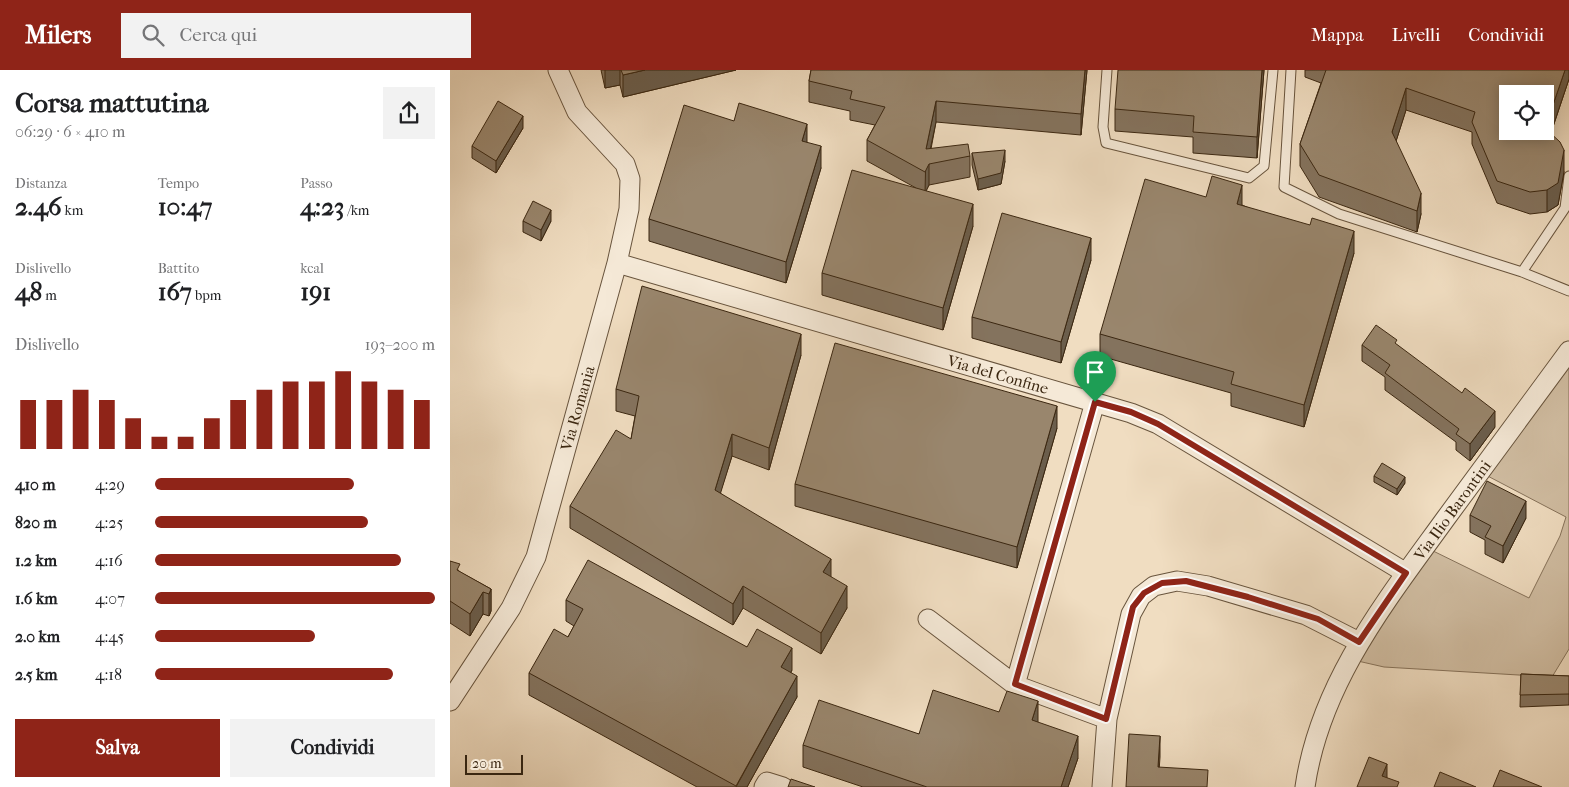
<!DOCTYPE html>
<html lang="it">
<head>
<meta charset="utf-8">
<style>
  body { margin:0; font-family:"IM FELL French Canon",serif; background:#f2f2f2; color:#202124; height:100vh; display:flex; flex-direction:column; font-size:19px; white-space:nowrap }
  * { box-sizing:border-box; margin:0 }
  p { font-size:16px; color:#757577 }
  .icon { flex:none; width:28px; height:28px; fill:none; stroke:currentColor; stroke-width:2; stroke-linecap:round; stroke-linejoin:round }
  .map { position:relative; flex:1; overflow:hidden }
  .panel { display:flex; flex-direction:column; background:#fff; width:450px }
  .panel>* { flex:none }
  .tools { position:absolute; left:1049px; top:15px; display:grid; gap:10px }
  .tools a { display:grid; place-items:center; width:55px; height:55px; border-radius:0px; background:#fff; box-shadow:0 2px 12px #0003; font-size:25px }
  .scale { position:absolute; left:15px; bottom:12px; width:58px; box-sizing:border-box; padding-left:5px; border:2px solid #3b2711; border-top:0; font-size:14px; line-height:18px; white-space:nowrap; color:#3b2711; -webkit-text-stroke:4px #f5e9d7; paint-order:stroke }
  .pin { position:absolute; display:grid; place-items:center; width:42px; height:42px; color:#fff; margin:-51px -21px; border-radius:50% 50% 50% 0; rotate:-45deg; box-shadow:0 0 5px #0007 }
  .pin .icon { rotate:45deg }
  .round { display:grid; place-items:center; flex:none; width:52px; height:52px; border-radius:0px; background:#f2f2f2 }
  .head { display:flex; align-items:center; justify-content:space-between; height:85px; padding:0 15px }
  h1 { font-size:28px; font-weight:800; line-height:38px }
  .stats { display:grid; grid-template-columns:repeat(3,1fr); gap:8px; height:85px; padding:5px 15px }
  .stats div { display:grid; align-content:center }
  .stats b { font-size:25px; font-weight:800 }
  .stats small { font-size:14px; font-weight:400 }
  .stats p { font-size:14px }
  .chart { height:140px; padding:10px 15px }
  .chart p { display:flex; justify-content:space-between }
  .chart svg { width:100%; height:90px; margin-top:5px; stroke:#8f2418; stroke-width:6 }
  .primary-button { display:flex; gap:10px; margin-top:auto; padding:10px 15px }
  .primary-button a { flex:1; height:58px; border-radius:0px; background:#8f2418; color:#fff; font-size:20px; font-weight:800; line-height:58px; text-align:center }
  .primary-button a+a { background:#f2f2f2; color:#202124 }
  ul { padding:0 15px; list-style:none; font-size:16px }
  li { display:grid; grid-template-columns:80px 60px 1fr; align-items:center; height:38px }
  li i { height:12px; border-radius:6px; background:#8f2418 }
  header { display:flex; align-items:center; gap:30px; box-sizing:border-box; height:70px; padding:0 25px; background:#8f2418; color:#fff }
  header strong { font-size:24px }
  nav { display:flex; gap:28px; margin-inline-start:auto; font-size:18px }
  .search { width:350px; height:45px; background:#f2f2f2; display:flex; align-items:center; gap:12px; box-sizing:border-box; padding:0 18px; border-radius:0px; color:#757577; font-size:19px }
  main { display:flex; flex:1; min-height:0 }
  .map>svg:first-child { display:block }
  .green { fill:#d1bea3; stroke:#86725a }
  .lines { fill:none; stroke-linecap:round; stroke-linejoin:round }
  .lane-casing { stroke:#68543d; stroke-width:11 }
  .street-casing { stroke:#68543d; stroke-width:21 }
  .lane { stroke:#f5e9d7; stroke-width:9 }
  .street { stroke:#f5e9d7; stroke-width:19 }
  .wall { fill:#84735e; stroke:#3b2711 }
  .shaded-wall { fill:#6b5e4c; stroke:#3b2711 }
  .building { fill:#99866d; stroke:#3b2711; fill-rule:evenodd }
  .route-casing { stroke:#fff; stroke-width:10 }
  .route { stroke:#8f2418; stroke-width:6 }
  .labels { text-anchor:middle; stroke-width:5; stroke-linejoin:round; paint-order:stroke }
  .street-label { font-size:16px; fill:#3b2711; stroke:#f5e9d7 }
</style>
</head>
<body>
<header>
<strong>Milers</strong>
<div class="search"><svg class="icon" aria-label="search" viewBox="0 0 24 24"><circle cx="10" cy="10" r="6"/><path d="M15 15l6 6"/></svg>Cerca qui</div>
<nav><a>Mappa</a><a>Livelli</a><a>Condividi</a></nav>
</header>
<main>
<section class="panel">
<div class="head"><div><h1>Corsa mattutina</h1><p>06:29 · 6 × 410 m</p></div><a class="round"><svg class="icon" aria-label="share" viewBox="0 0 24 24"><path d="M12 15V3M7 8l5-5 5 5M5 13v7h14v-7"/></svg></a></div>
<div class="stats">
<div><p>Distanza</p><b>2.46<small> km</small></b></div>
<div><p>Tempo</p><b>10:47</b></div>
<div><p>Passo</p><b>4:23<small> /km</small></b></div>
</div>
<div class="stats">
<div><p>Dislivello</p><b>48<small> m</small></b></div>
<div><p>Battito</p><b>167<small> bpm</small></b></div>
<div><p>kcal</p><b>191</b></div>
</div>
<div class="chart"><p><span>Dislivello</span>193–200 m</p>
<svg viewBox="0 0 160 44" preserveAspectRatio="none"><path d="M5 44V20M15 44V20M25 44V15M35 44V20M45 44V29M55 44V38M65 44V38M75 44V29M85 44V20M95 44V15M105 44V11M115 44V11M125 44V6M135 44V11M145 44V15M155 44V20"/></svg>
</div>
<ul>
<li><b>410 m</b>4:29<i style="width:71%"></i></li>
<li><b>820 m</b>4:25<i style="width:76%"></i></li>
<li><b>1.2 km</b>4:16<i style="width:88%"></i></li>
<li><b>1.6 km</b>4:07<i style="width:100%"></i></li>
<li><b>2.0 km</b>4:45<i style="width:57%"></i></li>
<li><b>2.5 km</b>4:18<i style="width:85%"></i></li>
</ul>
<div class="primary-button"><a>Salva</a><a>Condividi</a></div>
</section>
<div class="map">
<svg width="1119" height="717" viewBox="0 0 1119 717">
  <rect width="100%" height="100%" fill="#f0ddc1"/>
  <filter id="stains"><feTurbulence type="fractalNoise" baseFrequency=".004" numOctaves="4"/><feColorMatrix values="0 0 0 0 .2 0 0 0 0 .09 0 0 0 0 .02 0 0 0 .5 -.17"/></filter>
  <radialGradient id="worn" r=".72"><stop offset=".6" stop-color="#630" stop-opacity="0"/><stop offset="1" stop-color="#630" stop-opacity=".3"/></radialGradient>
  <path class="green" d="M1119,281V579L1102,607L934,597L899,589L975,477L1079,528L1110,466L1116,447L1030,402Z"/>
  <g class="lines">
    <defs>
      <path id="lane" d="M657,0L653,57L656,73L799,108L814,96L823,0
        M841,0L834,117L889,144L1072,202L1119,221
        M1072,202L1115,138L1119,106"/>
      <path id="street" d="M167,193L681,343L708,354L956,503
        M645,332L565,615L657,649
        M478,549L565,615
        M0,631L61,538L86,487L167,193L179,139L180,109L175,94L127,42L108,0
        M314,717L317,712L333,717
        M652,717L657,649L681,544L691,526L704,516L727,511L758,516L856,545L909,572
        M855,717C870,613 936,531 996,448C1037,392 1078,337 1119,281"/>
    </defs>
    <use href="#lane" class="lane-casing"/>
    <use href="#street" class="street-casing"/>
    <use href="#lane" class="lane"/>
    <use href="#street" class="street"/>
  </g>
  <path class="wall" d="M151,0H286L173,27L170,15L155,18Z
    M361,0H637L631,65L486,52L481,79L520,86V107L479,115L476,121L523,156L493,260L372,225V203L466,118L417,91V70L425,55L400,50V41L359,32V11Z
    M814,0L807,88L743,83V67L665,61V39Z
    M855,0H1119V9L1101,63L1114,102L1108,135L1097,142L1080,144L1047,133L1022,74V62L956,40L946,71L971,144L967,162L869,127L850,96V74L871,13L855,7Z
    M284,51L357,72L371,98L336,213L199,171V149Z
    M73,58L46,103L22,88V76Z
    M522,83L555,91L551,114L528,120L522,95Z
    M792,135L904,183L854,357L781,336V323L650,286V264Z
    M73,151H101L91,171L73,162Z
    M641,190L611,293L522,268V247Z
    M912,275H947L1045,357L1020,391L1006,380V372L935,320V307L912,291Z
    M351,285L319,400L282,386L270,423L381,507L397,538L371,584L293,538L283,555L120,458V436L181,369L185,346L166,341V319Z
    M607,358L567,498L345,436V414Z
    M924,406L955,413L947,425L924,412Z
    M1020,445L1076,448L1053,493L1035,484V470L1020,462Z
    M0,491L10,502L41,519V541L39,546L33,544L20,566L0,553Z
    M116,530L297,577L342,600L341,602L347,627L297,717H247L79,625V603L118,567L124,556L116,551Z
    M1071,604L1119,606V635L1070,637Z
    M549,642L588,653L628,688L618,717H413L353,697V675L469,664Z"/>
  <path class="shaded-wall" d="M155,0H170V15L155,18Z
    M195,0H286L173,27V5Z
    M635,0H637L631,65V44Z
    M812,0H814L807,88V67Z
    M1115,0H1119V9L1095,80V58Z
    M956,18V40L942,84V62Z
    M486,31V52L476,99L479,94V115L475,123L476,79Z
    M73,46V58L46,103V91Z
    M357,54V76L352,71Z
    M371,76V98L336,213V192Z
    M555,80V91L551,114L528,120V109Z
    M1114,80V102L1108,135L1097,142V120Z
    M792,115V137L787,134Z
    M971,123V144L967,162V141Z
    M523,134V156L493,260V238Z
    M101,140V151L91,171V160Z
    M904,161V183L854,357V335Z
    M641,168V190L611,293V272Z
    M351,264V285L319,400V378Z
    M607,336V358L567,498V477Z
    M1045,341V357L1020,391V374Z
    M282,364V386L265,441V420Z
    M955,407V413L947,425V419Z
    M1076,431V448L1053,493V476Z
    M381,489V511L373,502Z
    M293,516V538L283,555V534Z
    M397,516V538L371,584V563Z
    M41,519V541L39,546V524Z
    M33,522V544L20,566V544Z
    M342,578V600L331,619V597Z
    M347,606V627L297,717H286Z
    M588,631V653L582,650Z
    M628,666V688L618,717H611Z
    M710,666V687L708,717V697Z
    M937,694V711L932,706Z"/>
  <path class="building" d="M171,0H195L173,5Z
    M361,0H635L631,44L486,31L476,79L518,74L520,86L479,94L475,102L417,70L435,37L400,29L402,21L359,11Z
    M668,0H812L807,67L743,62L744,46L665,39Z
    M876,0H1115L1095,58L1110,72L1114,80L1108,113L1097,120L1080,122L1047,111L1022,52L1025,42L956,18L942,62L971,123L967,141L869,105L850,74ZM1058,24H1095V61H1058Z
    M48,31L73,46L46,91L22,76Z
    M289,33L357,54L352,71L371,76L336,192L199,149L234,35L284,51Z
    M555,80L551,103L528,109L522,83Z
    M402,100L523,134L493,238L372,203Z
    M762,106L792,115L787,134L860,155L862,148L904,161L854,335L781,314L784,302L650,264L695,109L756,127Z
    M83,131L101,140L91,160L73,151Z
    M552,143L641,168L611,272L522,247Z
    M192,216L351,264L319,378L282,364L265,420L381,489L373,502L397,516L371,563L293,516L283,534L120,436L166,360L181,369L189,326L166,319Z
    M926,255L947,270L945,273L1012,323L1015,318L1045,341L1020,374L1006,364L1009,359L935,303L940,295L912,275Z
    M385,273L607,336L567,477L345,414Z
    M932,393L955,407L947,419L924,406Z
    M1037,411L1076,431L1053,476L1035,467L1041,456L1020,445Z
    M138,490L297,577L307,559L342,578L331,597L347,606L286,716L79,603L104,559L118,567L133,539L116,530Z
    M0,491L10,494L7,500L41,519L39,524L33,522L20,544L0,531Z
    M1071,604L1119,606V624L1070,625Z
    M483,620L549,642L557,621L588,631L582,650L628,666L611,717H477L353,675L369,630L469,664Z
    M679,664L710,666L708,697L758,700L757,717H676Z
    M919,687L937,694L932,706L949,712L947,717H907Z
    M1050,700L1092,717H1043Z
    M990,702L1026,717H984Z
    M341,709L365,717H338Z"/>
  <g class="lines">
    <defs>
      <path id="route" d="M645,332L681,342L708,354L956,503L909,572L868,549L798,527L736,511L712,513L694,523L683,537L656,649L565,614Z"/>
    </defs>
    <use href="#route" class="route-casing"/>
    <use href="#route" class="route"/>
  </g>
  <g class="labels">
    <g class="street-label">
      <text transform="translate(548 304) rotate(16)" y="6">Via del Confine</text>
      <text transform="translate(127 338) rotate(-74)" y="6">Via Romania</text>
      <text transform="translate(1002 440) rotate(-54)" y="6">Via Ilio Barontini</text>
    </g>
  </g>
  <rect width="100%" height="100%" filter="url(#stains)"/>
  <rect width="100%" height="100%" fill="url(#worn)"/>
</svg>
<div class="tools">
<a><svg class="icon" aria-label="locate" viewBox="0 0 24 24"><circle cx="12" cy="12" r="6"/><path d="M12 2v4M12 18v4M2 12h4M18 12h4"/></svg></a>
</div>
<div class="scale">20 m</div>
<div class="pin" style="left:645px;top:332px;background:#1e9e55"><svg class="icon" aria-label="arrive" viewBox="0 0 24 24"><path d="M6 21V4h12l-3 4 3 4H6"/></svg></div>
</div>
</main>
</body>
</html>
